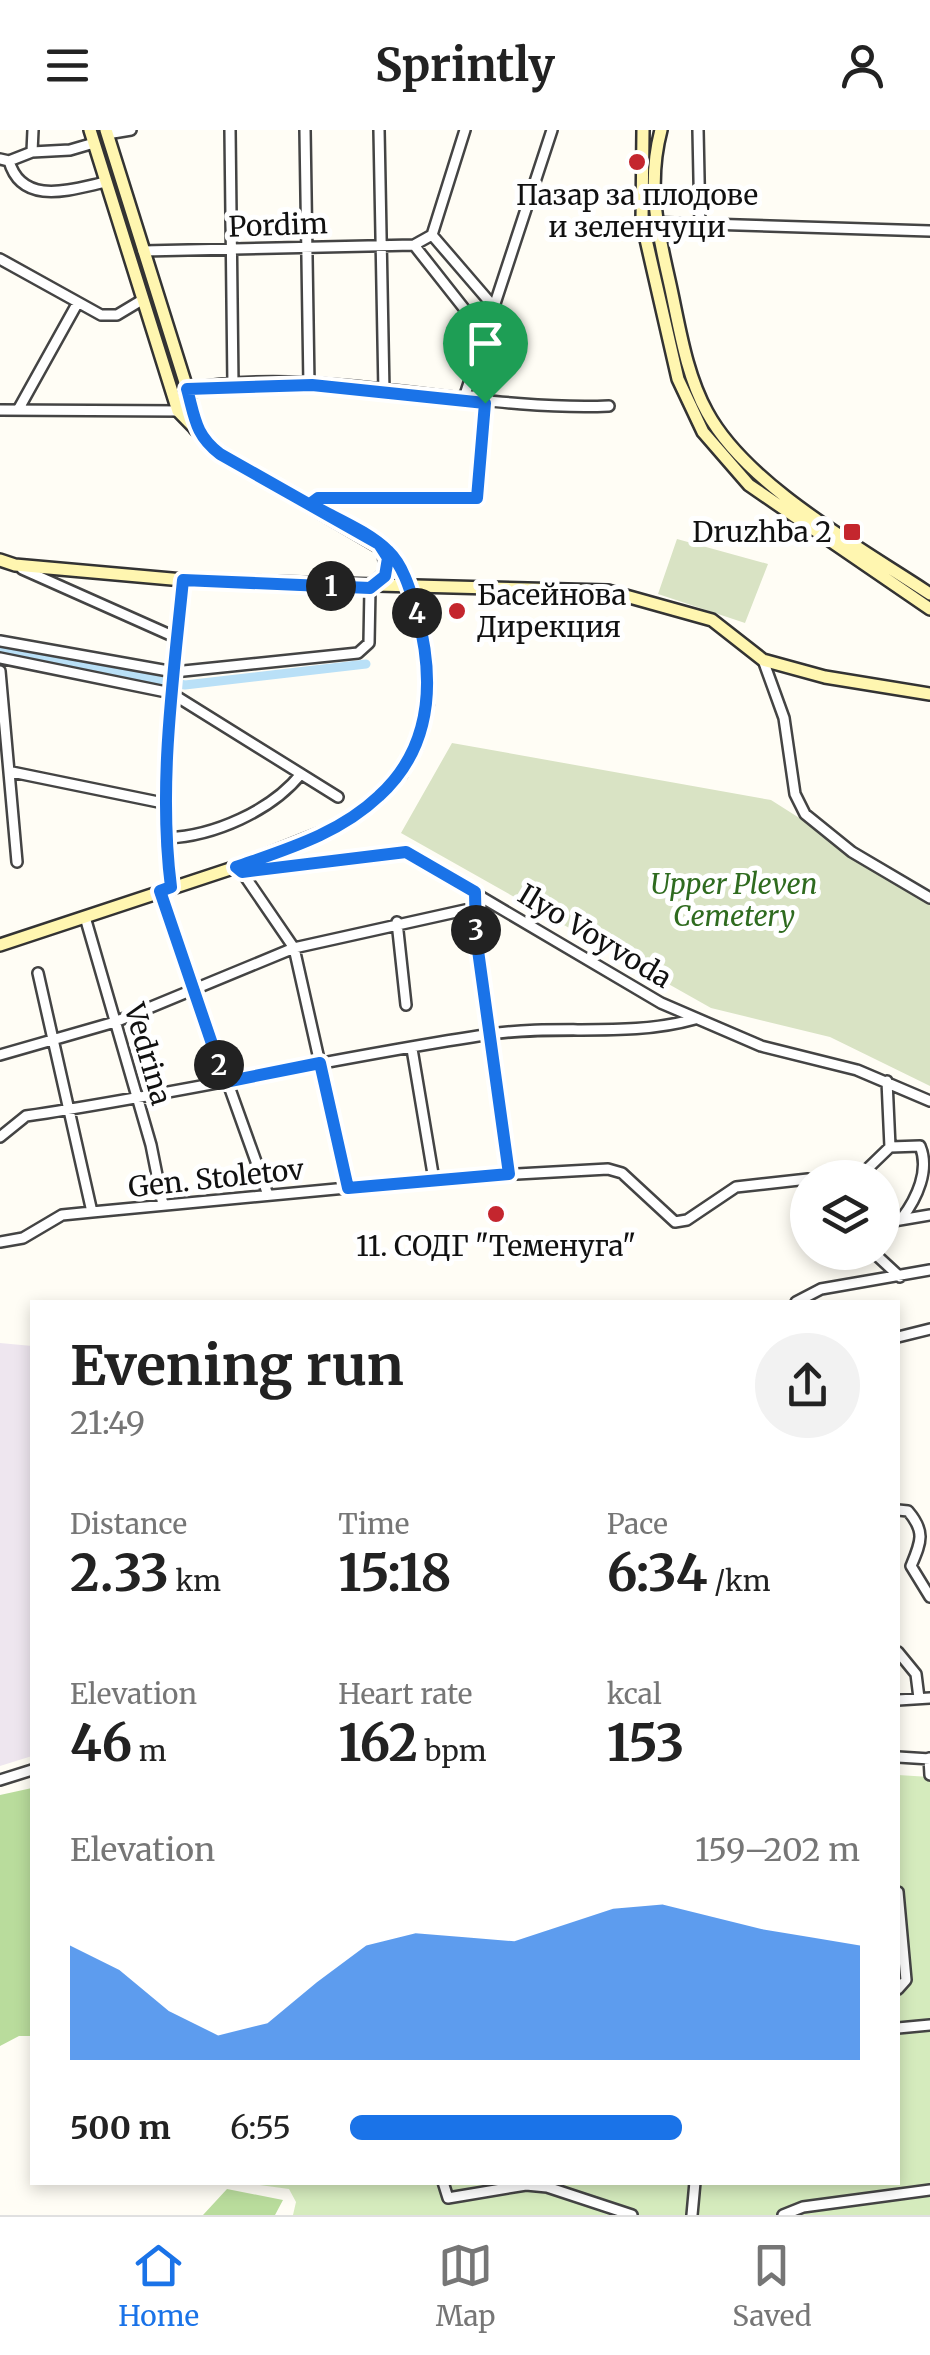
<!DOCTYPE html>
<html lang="en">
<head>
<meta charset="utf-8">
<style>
  body { margin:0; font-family:Merriweather,serif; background:#f2f2f2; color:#222; height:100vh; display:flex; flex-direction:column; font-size:38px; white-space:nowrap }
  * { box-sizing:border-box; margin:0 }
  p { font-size:32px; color:#767676 }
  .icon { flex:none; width:55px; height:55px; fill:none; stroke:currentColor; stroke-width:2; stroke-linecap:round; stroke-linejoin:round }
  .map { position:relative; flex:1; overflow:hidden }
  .drawer { position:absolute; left:30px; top:1170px; width:870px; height:885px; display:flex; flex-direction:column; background:#fff; border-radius:0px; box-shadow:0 5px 15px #0003 }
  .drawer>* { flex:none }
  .tools { position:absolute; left:790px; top:1030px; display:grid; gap:20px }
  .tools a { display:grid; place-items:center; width:110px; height:110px; border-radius:50%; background:#fff; box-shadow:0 5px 15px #0003; font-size:50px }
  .pin { position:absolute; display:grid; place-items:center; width:85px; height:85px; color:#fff; margin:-102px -42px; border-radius:50% 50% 50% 0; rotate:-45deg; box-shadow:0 0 10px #0007 }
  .pin .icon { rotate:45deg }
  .km { position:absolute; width:50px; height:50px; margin:-25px; border-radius:50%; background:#222; color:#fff; font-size:28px; line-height:50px; text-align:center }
  .round { display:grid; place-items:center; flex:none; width:105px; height:105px; border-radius:52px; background:#f2f2f2 }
  .head { display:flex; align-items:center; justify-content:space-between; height:170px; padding:0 40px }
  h1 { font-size:55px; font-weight:700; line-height:75px }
  .metrics { display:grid; grid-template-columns:repeat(3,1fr); gap:15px; height:170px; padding:10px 40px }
  .metrics div { display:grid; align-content:center }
  .metrics b { font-size:50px; font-weight:700 }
  .metrics small { font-size:28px; font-weight:400 }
  .metrics p { font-size:28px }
  .chart { height:280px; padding:20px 40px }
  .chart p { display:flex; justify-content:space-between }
  .chart svg { width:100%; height:180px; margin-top:10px; fill:#1a73e8; opacity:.7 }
  ul { padding:0 40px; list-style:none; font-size:32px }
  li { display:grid; grid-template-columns:160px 120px 1fr; align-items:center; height:75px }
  li i { height:25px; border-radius:12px; background:#1a73e8 }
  header { display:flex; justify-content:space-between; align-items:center; height:130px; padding:0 40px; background:#fff; font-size:45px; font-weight:700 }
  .dock { display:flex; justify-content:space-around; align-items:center; height:140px; border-top:2px solid #e0e0e0; background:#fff; font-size:28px; color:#767676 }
  .dock a { display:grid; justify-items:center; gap:5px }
  .dock .current { color:#1a73e8 }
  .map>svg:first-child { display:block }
  .industrial { fill:#eee6ef }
  .green { fill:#d5ebbd }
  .forest { fill:#b9dc9c }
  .cemetery { fill:#d9e3c4 }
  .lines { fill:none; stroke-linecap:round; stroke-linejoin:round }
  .canal { stroke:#b9e0f7; stroke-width:9 }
  .street-casing { stroke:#444; stroke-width:14 }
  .secondary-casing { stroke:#333; stroke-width:16 }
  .street { stroke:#fff; stroke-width:9 }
  .secondary { stroke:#fff6b0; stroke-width:11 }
  .route-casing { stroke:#fff; stroke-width:20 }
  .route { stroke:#1a73e8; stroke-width:12 }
  .poi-dot { fill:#c4262e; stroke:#fff; stroke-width:4 }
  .labels { text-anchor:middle; stroke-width:10; stroke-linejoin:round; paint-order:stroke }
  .poi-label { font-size:28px; fill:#111; stroke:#fff }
  .street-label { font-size:28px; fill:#111; stroke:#fff }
  .park-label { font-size:28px; font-style:italic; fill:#2f6b1f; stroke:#fff }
</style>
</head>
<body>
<header><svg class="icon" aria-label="menu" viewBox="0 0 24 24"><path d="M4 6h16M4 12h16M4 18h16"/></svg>Sprintly<svg class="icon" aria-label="person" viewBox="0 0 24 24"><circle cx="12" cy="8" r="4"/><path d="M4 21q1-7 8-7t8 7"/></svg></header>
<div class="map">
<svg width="930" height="2085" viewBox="0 0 930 2085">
  <rect width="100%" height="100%" fill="#fffdf5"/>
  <path class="industrial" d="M0,1213L32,1216V1626L0,1636Z"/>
  <path class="green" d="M898,1645L930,1647V2085H293L296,2072L289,2059L244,2053L898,2052Z"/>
  <path class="forest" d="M32,1658V1906H19L0,1916V1665Z
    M227,2059L283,2070L275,2085H203Z"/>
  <path class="cemetery" d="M677,409L768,434L745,493L658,464Z
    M452,613L771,670L930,771V956L830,907L711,878L401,703Z"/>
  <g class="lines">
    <path class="canal" d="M0,521L185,555L366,534"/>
    <defs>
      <path id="street" d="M230,0L233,255
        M305,0L309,255
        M379,0L384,262
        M698,0L700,96
        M107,4L131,0
        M32,22L70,20L94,13
        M0,29L9,31L32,22L33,0
        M9,31C22,77 72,59 106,52
        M642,92L930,101
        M432,105L465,0
        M143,121L414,115L432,105L494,177L470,186L414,115
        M0,129L101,185H117L142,170
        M187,259C318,234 473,282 609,276
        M463,271L552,0
        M0,280L182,281
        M18,280L77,174
        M309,374L318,368H477L485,273
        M22,439L177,508
        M0,511L174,542L358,523L369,513L370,458
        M0,528L171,563L338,667
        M763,530L784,588L795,664L805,684L852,722L930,768
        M0,541L17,732
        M12,642L168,674
        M167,708C214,706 271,681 301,644
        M236,737L242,742L405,722L661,873L761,916L857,940L930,971
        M242,742L294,818L348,1058
        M171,757C158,656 173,551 183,450
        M159,761L268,1065
        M475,762L477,806L509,1044
        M85,787L151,1015L163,1075
        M397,792L406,875
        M38,843L92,1082
        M412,919L434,1050
        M0,925L115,892L294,818L474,778
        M0,1007L26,986C182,963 336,927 491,904C561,894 627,908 695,889
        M890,1017L920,1016C930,1040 917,1068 902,1088
        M846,1048L859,1047L890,1017L887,951
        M882,1093L930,1085
        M0,1112L23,1108L62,1085L92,1082L463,1047L608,1039L622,1043L675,1092L687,1090L736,1057L808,1049
        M873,1122L900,1147
        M796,1172L821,1159L930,1140
        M898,1207L930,1199
        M898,1380L908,1381C926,1402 921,1412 911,1436L930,1467
        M898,1522L916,1544L919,1568
        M898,1570L930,1568
        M898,1627L930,1629
        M929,1628L930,1645
        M0,1650L32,1640
        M898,1762L906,1850L898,1859
        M898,1898L930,1895
        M443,2052L448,2068L526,2055L547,2057L632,2085
        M692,2085L695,2052
        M783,2085L803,2077L930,2060"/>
      <path id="secondary" d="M106,0L190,268L195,299
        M643,0L642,92L678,249L703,302L749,355L930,479
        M661,0C647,53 657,98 669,150C679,194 685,242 707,282C747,356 861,418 930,464
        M0,430L15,435L183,450L608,461L712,490L763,530L825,547L930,564
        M370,458L386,442L384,421
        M0,815L236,737L334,698L362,681L401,644L416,617L428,572L427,527L421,497L408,458L390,423L220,324L178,281L90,0"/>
    </defs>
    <use href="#street" class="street-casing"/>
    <use href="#secondary" class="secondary-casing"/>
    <use href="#street" class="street"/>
    <use href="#secondary" class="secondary"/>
  </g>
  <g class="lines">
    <defs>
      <path id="route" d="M485,273L312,255L187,259C195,288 195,305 220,324L379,414L388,428L385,446L370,458L183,450C173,551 158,656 171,757L160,761L225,952L320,933L348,1058L509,1044L476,806L475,762L406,722L242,742L236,737C287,719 339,704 379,666C433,617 435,550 417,483C411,463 404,436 388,421C368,401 334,388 310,374L318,368H477L485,273"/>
    </defs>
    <use href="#route" class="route-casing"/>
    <use href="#route" class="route"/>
  </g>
  <g class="poi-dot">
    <circle cx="637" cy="32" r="10"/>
    <rect x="842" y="392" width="20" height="20" rx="5"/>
    <circle cx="457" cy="481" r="10"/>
    <circle cx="496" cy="1084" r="10"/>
  </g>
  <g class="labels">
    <g class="poi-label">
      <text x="637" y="75">Пазар за плодове<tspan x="637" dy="32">и зеленчуци</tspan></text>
      <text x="832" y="412" text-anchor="end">Druzhba 2</text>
      <text x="477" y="475" text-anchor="start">Басейнова<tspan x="477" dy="32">Дирекция</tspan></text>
      <text x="496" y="1126">11. СОДГ "Теменуга"</text>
    </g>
    <g class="street-label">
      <text transform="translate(278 95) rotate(-2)" y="10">Pordim</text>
      <text transform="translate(595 806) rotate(31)" y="10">Ilyo Voyvoda</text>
      <text transform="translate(148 924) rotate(74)" y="10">Vedrina</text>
      <text transform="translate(216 1048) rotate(-6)" y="10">Gen. Stoletov</text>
    </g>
    <g class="park-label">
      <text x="734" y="764">Upper Pleven<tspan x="734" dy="32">Cemetery</tspan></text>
    </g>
  </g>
</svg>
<div class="tools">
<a><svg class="icon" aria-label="layers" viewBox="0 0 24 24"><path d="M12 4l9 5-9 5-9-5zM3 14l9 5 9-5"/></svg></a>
</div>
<div class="pin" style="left:485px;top:273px;background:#1e9e55"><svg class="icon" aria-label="arrive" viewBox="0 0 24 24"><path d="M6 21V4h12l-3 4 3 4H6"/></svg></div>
<b class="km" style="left:331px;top:456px">1</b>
<b class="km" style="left:219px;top:935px">2</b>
<b class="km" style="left:476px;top:800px">3</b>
<b class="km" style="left:417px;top:483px">4</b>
<section class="drawer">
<div class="head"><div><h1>Evening run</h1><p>21:49</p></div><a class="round"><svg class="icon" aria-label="share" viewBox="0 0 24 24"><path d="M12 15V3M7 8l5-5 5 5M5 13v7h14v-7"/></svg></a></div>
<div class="metrics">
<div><p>Distance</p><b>2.33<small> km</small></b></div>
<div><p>Time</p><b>15:18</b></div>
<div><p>Pace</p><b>6:34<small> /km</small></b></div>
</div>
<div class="metrics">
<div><p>Elevation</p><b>46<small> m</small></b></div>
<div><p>Heart rate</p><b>162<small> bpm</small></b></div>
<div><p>kcal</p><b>153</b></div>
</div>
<div class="chart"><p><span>Elevation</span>159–202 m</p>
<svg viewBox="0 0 160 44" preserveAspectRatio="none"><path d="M0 44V16L10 22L20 32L30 38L40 35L50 25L60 16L70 13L80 14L90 15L100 11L110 7L120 6L130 9L140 12L150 14L160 16V44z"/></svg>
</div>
<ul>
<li><b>500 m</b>6:55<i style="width:65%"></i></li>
</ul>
</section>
</div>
<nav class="dock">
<a class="current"><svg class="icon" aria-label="home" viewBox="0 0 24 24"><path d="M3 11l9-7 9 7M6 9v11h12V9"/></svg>Home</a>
<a><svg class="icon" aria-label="map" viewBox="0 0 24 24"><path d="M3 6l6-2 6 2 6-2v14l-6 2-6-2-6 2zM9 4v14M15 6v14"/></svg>Map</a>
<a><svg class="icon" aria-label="saved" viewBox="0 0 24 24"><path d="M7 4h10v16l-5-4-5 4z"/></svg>Saved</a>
</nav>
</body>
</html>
